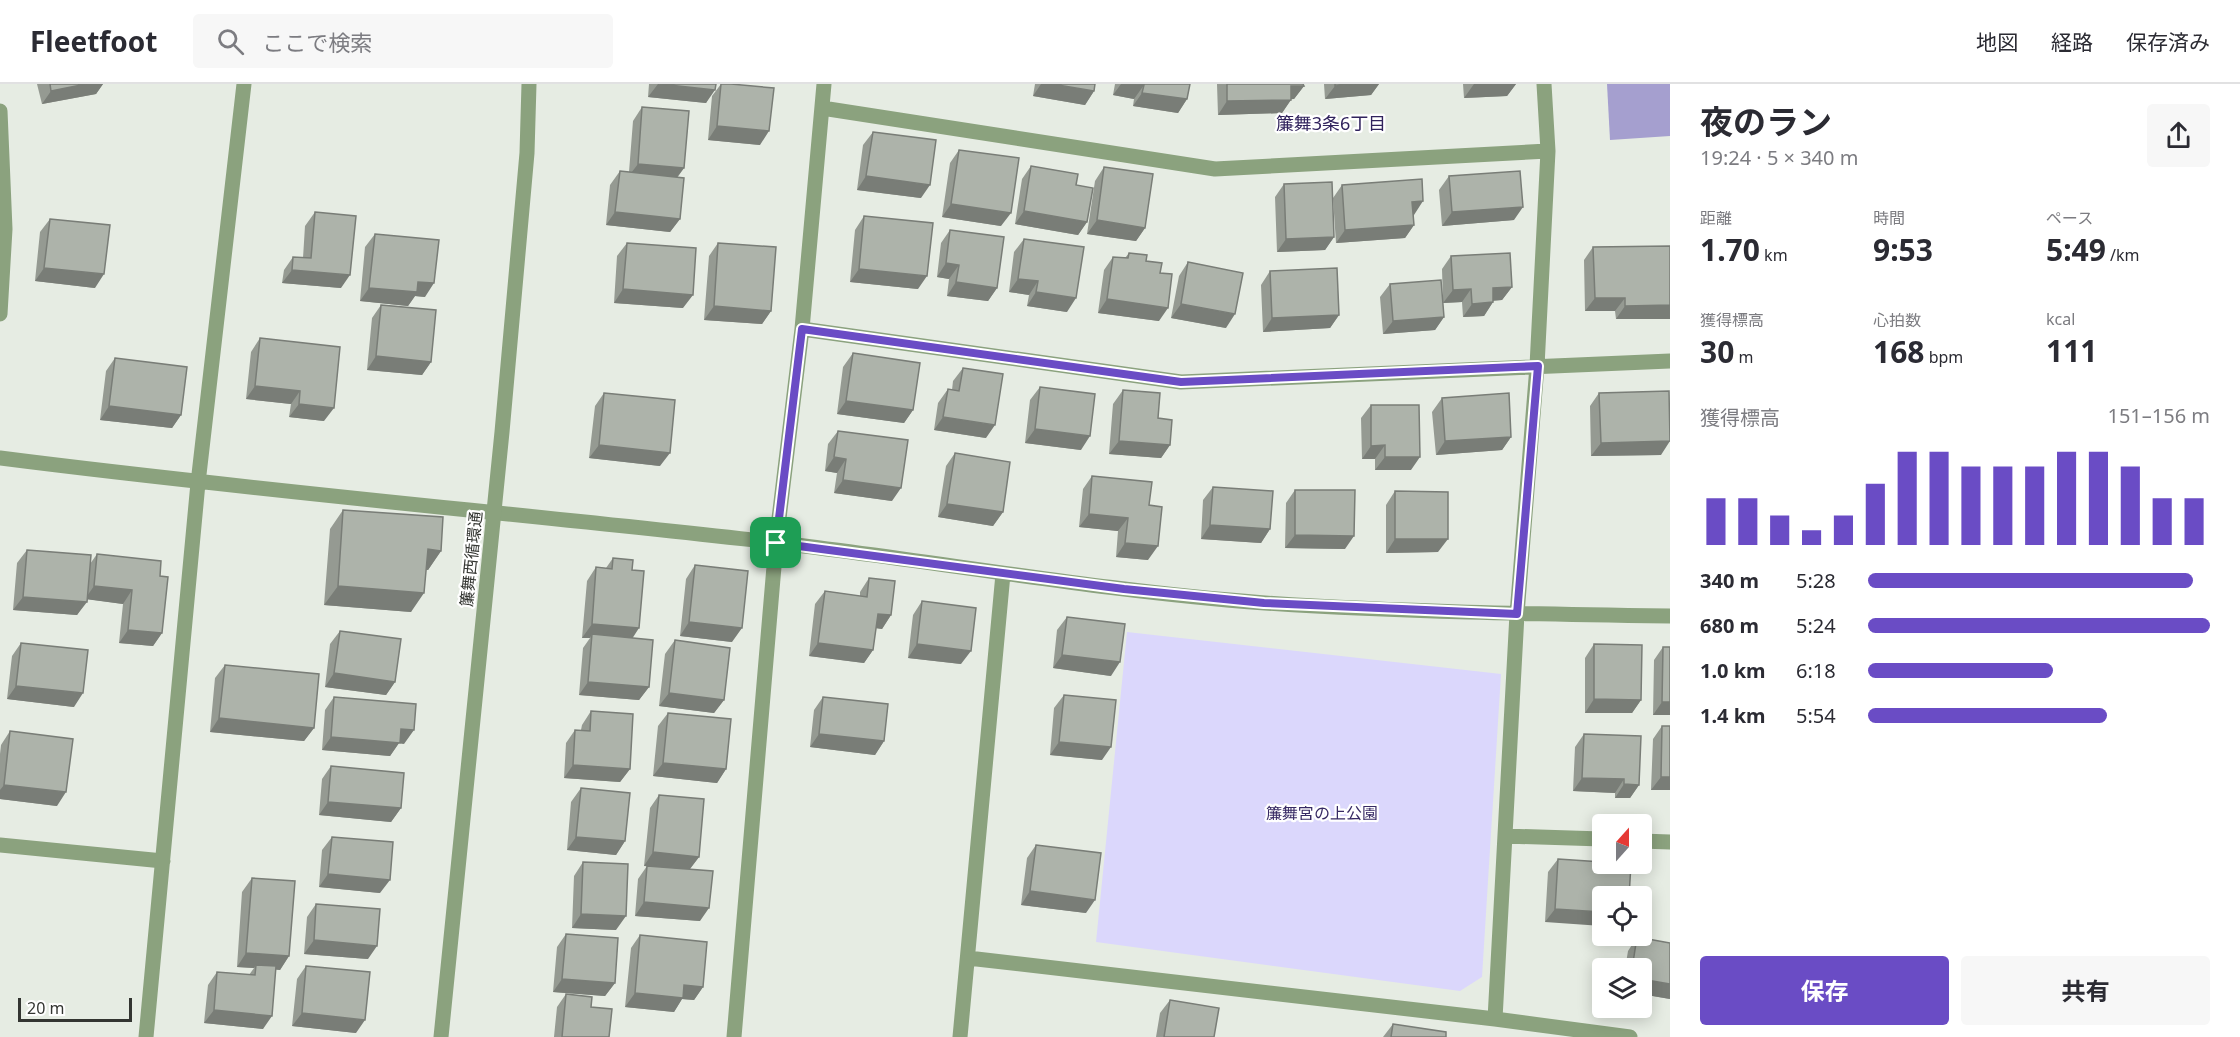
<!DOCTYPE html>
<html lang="ja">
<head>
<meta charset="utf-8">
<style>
  body { margin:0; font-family:"Noto Sans","Noto Sans JP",sans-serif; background:#f7f7f7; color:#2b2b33; height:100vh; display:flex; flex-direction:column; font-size:22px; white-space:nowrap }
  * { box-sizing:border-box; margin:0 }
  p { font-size:20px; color:#7c7c81 }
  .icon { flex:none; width:33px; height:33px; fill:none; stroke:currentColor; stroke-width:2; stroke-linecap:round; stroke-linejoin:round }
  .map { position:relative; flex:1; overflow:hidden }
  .drawer { display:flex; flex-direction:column; background:#fff; width:570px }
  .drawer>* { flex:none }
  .needle { width:39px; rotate:21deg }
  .controls { position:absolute; left:1592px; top:730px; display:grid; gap:12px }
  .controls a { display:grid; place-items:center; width:60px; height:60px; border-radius:6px; background:#fff; box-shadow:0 3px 15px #0003; font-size:30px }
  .scale { position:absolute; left:18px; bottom:15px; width:114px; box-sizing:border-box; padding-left:6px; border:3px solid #333531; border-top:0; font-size:16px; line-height:21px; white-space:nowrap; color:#333531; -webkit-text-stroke:4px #fff; paint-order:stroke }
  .pin { position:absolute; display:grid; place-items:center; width:51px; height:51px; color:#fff; margin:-26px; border-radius:12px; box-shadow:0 3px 9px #0006 }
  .round { display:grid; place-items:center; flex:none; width:63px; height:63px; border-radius:6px; background:#f7f7f7 }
  .head { display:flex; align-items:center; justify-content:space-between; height:102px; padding:0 30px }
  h1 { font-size:33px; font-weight:700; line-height:45px }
  .stats { display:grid; grid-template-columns:repeat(3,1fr); gap:9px; height:102px; padding:6px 30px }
  .stats div { display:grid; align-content:center }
  .stats b { font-size:30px; font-weight:700 }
  .stats small { font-size:16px; font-weight:400 }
  .stats p { font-size:16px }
  .chart { height:168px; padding:12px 30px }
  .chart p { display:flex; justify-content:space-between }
  .chart svg { width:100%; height:108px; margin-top:6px; stroke:#6a4cc5; stroke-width:6 }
  .cta { display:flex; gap:12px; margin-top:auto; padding:12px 30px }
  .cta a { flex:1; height:69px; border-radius:6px; background:#6a4cc5; color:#fff; font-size:24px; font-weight:700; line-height:69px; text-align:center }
  .cta a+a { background:#f7f7f7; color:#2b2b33 }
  ul { padding:0 30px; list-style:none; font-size:20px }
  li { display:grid; grid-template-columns:96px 72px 1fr; align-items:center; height:45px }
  li i { height:15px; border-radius:8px; background:#6a4cc5 }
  header { display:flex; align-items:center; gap:36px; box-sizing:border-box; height:84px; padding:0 30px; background:#fff; border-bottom:2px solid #e1e1e2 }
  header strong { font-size:28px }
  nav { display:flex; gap:33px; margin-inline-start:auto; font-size:21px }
  .search { width:420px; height:54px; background:#f7f7f7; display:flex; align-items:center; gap:15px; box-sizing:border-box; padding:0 21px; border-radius:6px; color:#7c7c81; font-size:22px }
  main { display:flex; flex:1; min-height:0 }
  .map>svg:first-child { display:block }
  .green { fill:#dbd7fc }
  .water { fill:#a59fcf }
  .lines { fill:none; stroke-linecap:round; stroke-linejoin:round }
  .minor { stroke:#8ba27e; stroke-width:15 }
  .tertiary { stroke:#8ba27e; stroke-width:15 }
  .wall { fill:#959a92 }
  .shaded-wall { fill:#797d77 }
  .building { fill:#adb3aa; stroke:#797d77; stroke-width:1.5 }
  .route-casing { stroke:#fff; stroke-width:12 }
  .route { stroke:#6a4cc5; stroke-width:8 }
  .labels { text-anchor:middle; stroke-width:4.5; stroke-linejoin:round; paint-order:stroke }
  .street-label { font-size:16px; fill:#333531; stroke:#fff }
  .park-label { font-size:16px; fill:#372a64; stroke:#fff }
  .neighbourhood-label { font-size:18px; fill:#31235d; stroke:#fff }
</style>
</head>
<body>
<header>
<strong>Fleetfoot</strong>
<div class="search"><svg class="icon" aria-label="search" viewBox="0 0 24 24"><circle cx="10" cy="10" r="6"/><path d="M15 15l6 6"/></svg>ここで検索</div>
<nav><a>地図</a><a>経路</a><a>保存済み</a></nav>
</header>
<main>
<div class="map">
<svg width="1670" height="953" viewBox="0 0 1670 953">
  <rect width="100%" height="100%" fill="#e6ece3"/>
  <path class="green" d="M1127,548L1501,590L1482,893L1460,907L1096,858Z"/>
  <path class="water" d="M1607,0H1670V52L1610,56Z"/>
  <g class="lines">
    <path class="minor" d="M822,24L1215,85L1548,67
      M0,27L5,145L0,230
      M802,245L1181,298L1670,277
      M0,374C257,407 514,429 771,458C936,477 1100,507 1265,519C1400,528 1535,530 1670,532
      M1505,752L1602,755
      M1641,757L1670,758
      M0,761L163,777
      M968,874L1495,935L1630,953
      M1495,935L1517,530L1537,282L1548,67L1544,0
      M146,953L198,399L244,0
      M734,953L776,459L802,245L824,0
      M960,953L1003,490"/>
    <path class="tertiary" d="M441,953L502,348L527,69L529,0"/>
  </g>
  <path class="wall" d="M37,0H103L96,10L42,20Z
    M649,0H716L706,19L648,13Z
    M721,0H731L760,61L708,56L712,12Z
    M1035,0H1095L1094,7L1085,21L1033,12Z
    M1115,0H1190L1187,15L1178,29L1133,22L1134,15L1113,11Z
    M1217,0H1303L1304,2L1294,15H1291L1282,29L1218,31Z
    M1324,0H1379L1371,11L1325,15Z
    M1463,0H1516L1507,12L1464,14Z
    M642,23L684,84L677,94L680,135L670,148L606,141L610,101L620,87L629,88L633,37Z
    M873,48L921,114L857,106L863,61Z
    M959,66L1001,142L942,133L950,79Z
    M1031,82L1076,101L1087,138L1078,151L1015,140L1022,95Z
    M1104,83L1145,144L1136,157L1087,150L1095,97Z
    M1449,92L1514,136L1442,142L1439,106Z
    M1284,100L1334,153L1325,166L1277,168L1275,113Z
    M1342,101L1414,131V141L1405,154L1336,159L1333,114Z
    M315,128L341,204L282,199L284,186L293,173L303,174L305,142Z
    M864,132L918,205L850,198L855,146Z
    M50,135L95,204L35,197L40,148Z
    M950,146L997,204L988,217L947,212L949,195L937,193L941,159Z
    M375,150L425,213L415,212L408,222L360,217L365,163Z
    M1024,155L1067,228L1027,222L1029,211L1009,208L1014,168Z
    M627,159L683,224L614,219L617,172Z
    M718,159L771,227L762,240L704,236L709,172Z
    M1670,162V235H1616L1615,227H1585L1584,176L1593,163Z
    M1129,169L1146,177L1160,189L1159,237L1098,229L1104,186L1113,173L1125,174Z
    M1451,172L1512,203L1502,216L1493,217V218L1484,232L1463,233L1462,218L1443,219L1442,185Z
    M1188,178L1226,244L1171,234L1179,192Z
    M1270,187L1339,231L1330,244L1263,248L1261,201Z
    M1390,200L1444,233L1435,246L1383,250L1380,213Z
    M381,221L431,278L422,291L367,286L372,234Z
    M260,254L324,337L289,333L291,320L246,315L251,268Z
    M853,269L913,326L904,339L837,330L843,283Z
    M115,274L181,331L172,344L100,336L106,287Z
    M963,284L986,354L934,346L938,319L948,305L952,306L953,297Z
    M1040,303L1081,366L1025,359L1030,316Z
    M1123,306L1158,334L1170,361L1161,374L1109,370L1113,320Z
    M604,309L660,382L589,374L595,322Z
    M1599,309L1661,371L1591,372L1590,322Z
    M1442,314L1511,353L1502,366L1436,371L1432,328Z
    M1371,321L1411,386H1375V375H1362L1361,334Z
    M838,347L892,417L834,409L837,389L825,387L828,360Z
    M955,369L1003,428L993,442L938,433L946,382Z
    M1092,392L1149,421L1148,476L1116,473L1118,447L1079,443L1083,405Z
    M1213,403L1270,445L1261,459L1201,455L1203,416Z
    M1295,406L1345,465L1285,464L1286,419Z
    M1395,407L1438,468L1386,469V421Z
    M343,426L441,467L428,486L426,485L411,528L324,521L330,445Z
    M27,466L90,480L97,470L160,492L162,549L153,562L119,559L123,520L87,515L77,531L13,526L17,479Z
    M613,474L632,486V554L649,603L639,616L579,611L583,564L590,554H582L587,497L596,483L606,484Z
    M695,481L732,558L680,552L686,495Z
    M869,494L891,531L882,545L876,544L873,566L864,579L809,572L815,520L825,507L860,512V508Z
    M922,517L961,580L908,574L913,531Z
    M1067,533L1111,592L1053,584L1057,546Z
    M340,547L395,598L386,611L325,603L330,560Z
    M675,556L724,616L714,629L659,622L665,570Z
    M21,559L74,623L7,615L12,572Z
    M1594,560L1641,616L1632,629H1585V574Z
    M1663,563L1670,631H1653L1654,576Z
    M225,581L314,644L304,657L210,648L215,594Z
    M1064,611L1102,676L1050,671L1054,624Z
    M334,613L404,660L399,659L390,672L322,666L325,626Z
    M823,613L884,657L875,671L810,663L814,626Z
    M591,627L630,685L620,698L564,694L566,659L575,646H581L582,641Z
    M668,629L726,685L717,699L653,692L658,642Z
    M1662,642H1670V706H1651L1653,655Z
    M10,647L57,722L0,715V670L1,661Z
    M1584,650L1639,701L1630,714H1615V709L1573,707L1575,663Z
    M331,682L401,724L391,738L319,731L322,695Z
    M581,704L625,757L616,771L567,766L571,718Z
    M659,711L699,773L690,785L700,837L635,832L638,795L647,782H644L650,724Z
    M332,753L380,809L319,803L322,766Z
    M1036,761L1086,829L1021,821L1027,774Z
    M1558,775L1629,813L1545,838L1548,788Z
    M583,778L616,846L572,844L574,792Z
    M252,794L289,872L280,886L276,885L263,945L204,939L208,901L217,888L249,891L254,884L237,883L242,808Z
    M316,820L368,875L304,870L307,833Z
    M566,850L615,899L605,912L553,908L557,863Z
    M640,851L703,903L694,916L682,915L674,928L625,923L631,864Z
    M1637,853L1670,915L1641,910V885H1625L1628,867Z
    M306,882L356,949L292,942L297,895Z
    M566,910L591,923L609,953H554L557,923Z
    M1170,916L1214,953H1156L1160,929Z
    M1393,940L1446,953H1383Z"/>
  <path class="shaded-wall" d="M86,0H103L96,10L42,20L51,7Z
    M658,0L715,6L706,19L648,13Z
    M1041,0H1052L1094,7L1085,21L1033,12Z
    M1121,0H1136L1144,1L1134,15L1113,11Z
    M1355,0H1379L1371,11L1325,15L1335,2Z
    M1474,0H1516L1507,12L1464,14Z
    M1291,2H1304L1294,15L1281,16Z
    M1142,9L1187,15L1178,29L1133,22Z
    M1291,16L1282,29L1218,31L1227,17Z
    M717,42L769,47L760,61L708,56Z
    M638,80L684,84L674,97L628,93Z
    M866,92L930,101L921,114L857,106Z
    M1423,117L1414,131H1403L1412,118Z
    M951,120L1011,129L1001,142L942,133Z
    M1523,123L1514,136L1442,142L1452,128Z
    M1024,127L1087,138L1078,151L1015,140Z
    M615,128L680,135L670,148L606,141Z
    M1097,136L1145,144L1136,157L1087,150Z
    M1414,141L1405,154L1336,159L1345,146Z
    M1334,153L1325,166L1277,168L1286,155Z
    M946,179L959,181L949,195L937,193Z
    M44,184L104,190L95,204L35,197Z
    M859,185L927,192L918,205L850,198Z
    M292,186L350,191L341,204L282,199Z
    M1018,195L1038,197L1029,211L1009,208Z
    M418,198L434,199L425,213L415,212L408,222L360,217L369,204Z
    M956,198L997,204L988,217L947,212Z
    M1512,203L1502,216L1483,217L1493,204Z
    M623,205L693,211L683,224L614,219Z
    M1471,205L1462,218L1443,219L1453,206Z
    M1036,208L1076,214L1067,228L1027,222Z
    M1595,214H1625L1615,227H1585Z
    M1107,215L1168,224L1159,237L1098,229Z
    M1493,218L1484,232L1463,233L1472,220Z
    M1181,220L1235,230L1226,244L1171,234Z
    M1670,221V235H1616L1625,222Z
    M714,222L771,227L762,240L704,236Z
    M1339,231L1330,244L1263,248L1272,234Z
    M1444,233L1435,246L1383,250L1393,237Z
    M376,272L431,278L422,291L367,286Z
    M255,302L300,307L291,320L246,315Z
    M846,317L913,326L904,339L837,330Z
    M299,320L334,324L324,337L289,333Z
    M109,322L181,331L172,344L100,336Z
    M943,333L995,341L986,354L934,346Z
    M1035,345L1090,352L1081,366L1025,359Z
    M1511,353L1502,366L1436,371L1445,357Z
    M1119,357L1170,361L1161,374L1109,370Z
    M1670,357L1661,371L1591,372L1601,359Z
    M599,361L670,369L660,382L589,374Z
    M1385,361L1375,375H1362L1371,362Z
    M834,373L846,375L837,389L825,387Z
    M1385,373H1420L1411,386H1375Z
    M843,396L901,404L892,417L834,409Z
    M947,420L1003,428L993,442L938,433Z
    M1089,430L1128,434L1118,447L1079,443Z
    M1210,441L1270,445L1261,459L1201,455Z
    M1295,451L1354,452L1345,465L1285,464Z
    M1395,455H1448L1438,468L1386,469Z
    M1125,459L1158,462L1148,476L1116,473Z
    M428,465L441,467L428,486L414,484Z
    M94,502L132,506L123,520L85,515Z
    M338,502L424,509L411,528L324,521Z
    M23,513L87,518L77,531L13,526Z
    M878,530L891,531L882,545L868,543Z
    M689,538L742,544L732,558L680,552Z
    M592,540L639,544L630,558L592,550L590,554H582Z
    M128,546L162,549L153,562L119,559Z
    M818,559L873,566L864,579L809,572Z
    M917,560L971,567L961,580L908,574Z
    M1062,571L1120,578L1111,592L1053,584Z
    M334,589L395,598L386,611L325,603Z
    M588,598L649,603L639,616L579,611Z
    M16,602L83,609L74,623L7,615Z
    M669,609L724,616L714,629L659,622Z
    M1594,615L1641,616L1632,629H1585Z
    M1662,618H1670V631H1653Z
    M219,634L314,644L304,657L210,648Z
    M401,645L414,646L404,660L399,659L390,672L322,666L331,653Z
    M819,650L884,657L875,671L810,663Z
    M1059,658L1111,663L1102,676L1050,671Z
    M663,679L726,685L717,699L653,692Z
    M573,681L630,685L620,698L564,694Z
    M1661,693H1670V706H1651Z
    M1582,694L1624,695L1615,709L1573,707Z
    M1624,700L1639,701L1630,714H1615Z
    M4,701L66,708L57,722L0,715V706Z
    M328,718L401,724L391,738L319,731Z
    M576,753L625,757L616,771L567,766Z
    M653,768L699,773L689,786L644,782Z
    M328,790L390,796L380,809L319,803Z
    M1030,807L1095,816L1086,829L1021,821Z
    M644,818L709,824L700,837L635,832Z
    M1555,825L1602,828V842L1545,838Z
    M581,830L626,832L616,846L572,844Z
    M314,856L377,862L368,875L304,870Z
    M246,869L289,872L280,886L256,884V881L254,884L237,883Z
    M562,895L615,899L605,912L553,908Z
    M1641,895L1670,900V915L1641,910Z
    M684,901L703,903L694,916L682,915L674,928L625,923L635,909Z
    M214,926L272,932L263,945L204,939Z
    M302,929L365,936L356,949L292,942Z"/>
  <path class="building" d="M50,0H86L51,7Z
    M660,0H716L715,6Z
    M721,0H731L774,4L769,47L717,42Z
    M1052,0H1095L1094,7Z
    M1136,0H1190L1187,15L1142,9L1144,1Z
    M1227,0H1303L1304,2H1291V16L1227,17Z
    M1335,0H1355L1335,2Z
    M642,23L689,27L684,84L638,80Z
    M873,48L936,56L930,101L866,92Z
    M959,66L1019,74L1011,129L951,120Z
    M1031,82L1078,90L1076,101L1093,104L1087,138L1024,127Z
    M1104,83L1153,90L1145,144L1097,136Z
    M620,87L684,94L680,135L615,128Z
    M1520,87L1523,123L1452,128L1449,92Z
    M1422,95L1423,117L1412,118L1414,141L1345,146L1342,101Z
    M1332,98L1334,153L1286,155L1284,100Z
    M315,128L356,132L350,191L292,186L293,173L311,174Z
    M864,132L933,139L927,192L859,185Z
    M50,135L110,141L104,190L44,184Z
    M950,146L1004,153L997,204L956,198L959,181L946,179Z
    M375,150L439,156L434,199L418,198L417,208L369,204Z
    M1024,155L1084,163L1076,214L1036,208L1038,197L1018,195Z
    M627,159L696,164L693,211L623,205Z
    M718,159L776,163L771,227L714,222Z
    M1670,162V221L1625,222V214H1595L1593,163Z
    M1129,169L1147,171L1146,177L1162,179L1160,189L1172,190L1168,224L1107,215L1113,173L1128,174Z
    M1510,169L1512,203L1493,204V218L1472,220L1471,205L1453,206L1451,172Z
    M1188,178L1243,189L1235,230L1181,220Z
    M1337,184L1339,231L1272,234L1270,187Z
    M1441,196L1444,233L1393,237L1390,200Z
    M381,221L436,226L431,278L376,272Z
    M260,254L340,263L334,324L299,320L300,307L255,302Z
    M853,269L920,279L913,326L846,317Z
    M115,274L187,283L181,331L109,322Z
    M963,284L1003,290L995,341L943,333L948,305L959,307Z
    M1040,303L1095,310L1090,352L1035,345Z
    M1123,306L1160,309L1158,334L1172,336L1170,361L1119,357Z
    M1669,307L1670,357L1601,359L1599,309Z
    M604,309L675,316L670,369L599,361Z
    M1509,309L1511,353L1445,357L1442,314Z
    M1371,321H1419L1420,373H1385V361L1371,362Z
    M838,347L908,356L901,404L843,396L846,375L834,373Z
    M955,369L1010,378L1003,428L947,420Z
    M1092,392L1152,398L1149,421L1162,423L1158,462L1125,459L1128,434L1089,430Z
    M1213,403L1273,407L1270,445L1210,441Z
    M1295,406H1355L1354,452L1295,451Z
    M1395,407L1448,408V455H1395Z
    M343,426L443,433L441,467L428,465L424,509L338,502Z
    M27,466L91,471L87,518L23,513Z
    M97,470L161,477L160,492L168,493L162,549L128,546L132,506L94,502Z
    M613,474L633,476L632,486L644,487L639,544L592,540L596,483L612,485Z
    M695,481L748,487L742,544L689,538Z
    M869,494L895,497L891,531L878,530L873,566L818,559L825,507L867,513Z
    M922,517L976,524L971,567L917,560Z
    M1067,533L1125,540L1120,578L1062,571Z
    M340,547L401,555L395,598L334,589Z
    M592,550L653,556L649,603L588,598Z
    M675,556L730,564L724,616L669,609Z
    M21,559L88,566L83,609L16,602Z
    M1594,560L1642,561L1641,616L1594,615Z
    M1663,563H1670V618H1662Z
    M225,581L319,590L314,644L219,634Z
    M1064,611L1116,616L1111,663L1059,658Z
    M334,613L416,620L414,646L401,645L400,659L331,653Z
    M823,613L888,620L884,657L819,650Z
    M591,627L633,630L630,685L573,681L575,646L590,647Z
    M668,629L731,635L726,685L663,679Z
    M1662,642H1670V693H1661Z
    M10,647L73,655L66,708L4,701Z
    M1584,650L1641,652L1639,701L1624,700V695L1582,694Z
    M331,682L404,689L401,724L328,718Z
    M581,704L630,709L625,757L576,753Z
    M659,711L704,715L699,773L653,768Z
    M332,753L393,758L390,796L328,790Z
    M1036,761L1101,769L1095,816L1030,807Z
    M1558,775L1602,778V780H1631L1629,813H1602V828L1555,825Z
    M583,778L628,780L626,832L581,830Z
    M647,782L713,787L709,824L644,818Z
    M252,794L295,797L289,872L246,869Z
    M316,820L380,825L377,862L314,856Z
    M566,850L618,854L615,899L562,895Z
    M640,851L707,858L703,903L684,901L683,914L635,909Z
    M1637,853L1670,859V900L1641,895V885H1632Z
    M256,881L276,882L272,932L214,926L217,888L255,891Z
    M306,882L370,888L365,936L302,929Z
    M566,910L592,913L591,923L612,925L609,953H562Z
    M1170,916L1219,924L1214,953H1164Z
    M1393,940L1446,948V953H1391Z"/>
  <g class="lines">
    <defs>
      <path id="route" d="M802,245L1181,298L1538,282L1517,530L1264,519L1124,505L776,459Z"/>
    </defs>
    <use href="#route" class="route-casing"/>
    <use href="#route" class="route"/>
  </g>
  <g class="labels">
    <g class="street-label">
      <text transform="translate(471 475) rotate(-84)" y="6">簾舞西循環通</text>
    </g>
    <g class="park-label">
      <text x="1322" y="735">簾舞宮の上公園</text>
    </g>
    <g class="neighbourhood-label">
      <text x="1331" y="46">簾舞3条6丁目</text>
    </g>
  </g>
</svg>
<div class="controls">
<a><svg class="needle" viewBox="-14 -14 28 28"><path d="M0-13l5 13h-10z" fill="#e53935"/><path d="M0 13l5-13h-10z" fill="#7c7c81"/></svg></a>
<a><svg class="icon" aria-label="locate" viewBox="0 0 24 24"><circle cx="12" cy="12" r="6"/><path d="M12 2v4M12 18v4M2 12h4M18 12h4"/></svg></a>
<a><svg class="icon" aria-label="layers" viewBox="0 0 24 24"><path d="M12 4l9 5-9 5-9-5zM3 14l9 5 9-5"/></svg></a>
</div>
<div class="scale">20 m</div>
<div class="pin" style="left:776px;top:459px;background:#1e9e55"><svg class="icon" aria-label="arrive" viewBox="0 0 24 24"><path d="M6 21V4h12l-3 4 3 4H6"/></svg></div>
</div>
<section class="drawer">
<div class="head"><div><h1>夜のラン</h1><p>19:24 · 5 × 340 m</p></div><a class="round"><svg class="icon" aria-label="share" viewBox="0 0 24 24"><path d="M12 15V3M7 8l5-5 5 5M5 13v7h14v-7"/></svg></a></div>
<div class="stats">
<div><p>距離</p><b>1.70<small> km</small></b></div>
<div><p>時間</p><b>9:53</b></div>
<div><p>ペース</p><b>5:49<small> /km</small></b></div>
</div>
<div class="stats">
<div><p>獲得標高</p><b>30<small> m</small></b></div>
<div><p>心拍数</p><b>168<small> bpm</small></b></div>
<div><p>kcal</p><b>111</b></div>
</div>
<div class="chart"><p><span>獲得標高</span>151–156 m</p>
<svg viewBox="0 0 160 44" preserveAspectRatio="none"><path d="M5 44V25M15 44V25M25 44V32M35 44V38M45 44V32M55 44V19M65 44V6M75 44V6M85 44V12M95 44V12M105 44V12M115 44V6M125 44V6M135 44V12M145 44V25M155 44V25"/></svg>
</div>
<ul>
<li><b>340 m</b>5:28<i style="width:95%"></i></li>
<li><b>680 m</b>5:24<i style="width:100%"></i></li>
<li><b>1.0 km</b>6:18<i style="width:54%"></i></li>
<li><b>1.4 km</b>5:54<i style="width:70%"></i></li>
</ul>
<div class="cta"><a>保存</a><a>共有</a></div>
</section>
</main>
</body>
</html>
